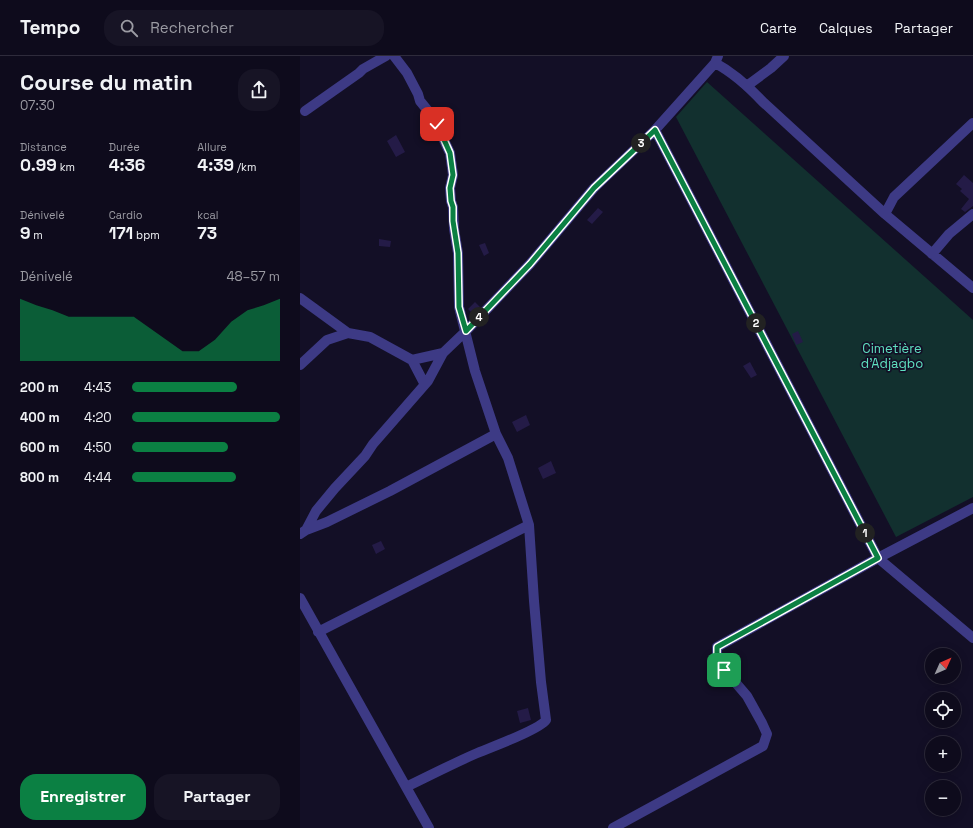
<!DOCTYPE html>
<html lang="fr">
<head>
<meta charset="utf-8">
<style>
  body { margin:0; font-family:"Space Grotesk",sans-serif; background:#171425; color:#f1f3f6; height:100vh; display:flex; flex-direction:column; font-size:15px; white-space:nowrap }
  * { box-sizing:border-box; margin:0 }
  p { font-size:13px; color:#9b9ba3 }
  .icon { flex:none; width:22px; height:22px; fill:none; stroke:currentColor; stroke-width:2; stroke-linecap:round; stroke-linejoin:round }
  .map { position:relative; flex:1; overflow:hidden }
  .sheet { display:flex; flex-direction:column; background:#0e0b1c; width:300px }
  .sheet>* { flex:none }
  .needle { width:26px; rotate:45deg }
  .tools { position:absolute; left:625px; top:592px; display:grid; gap:8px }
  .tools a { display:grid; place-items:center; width:36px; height:36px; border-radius:50%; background:#0e0b1c; box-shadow:0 2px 10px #0003,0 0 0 1px #2e2b3b; font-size:20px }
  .pin { position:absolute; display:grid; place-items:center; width:34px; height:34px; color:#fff; margin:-17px; border-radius:8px; box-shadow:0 2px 6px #0006 }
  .km { position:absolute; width:20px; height:20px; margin:-10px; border-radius:50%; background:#222; color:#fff; font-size:11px; line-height:20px; text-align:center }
  .round { display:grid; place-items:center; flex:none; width:42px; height:42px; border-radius:16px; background:#171425 }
  .head { display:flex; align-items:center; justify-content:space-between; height:68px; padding:0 20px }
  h1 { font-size:22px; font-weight:700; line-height:30px }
  .stats { display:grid; grid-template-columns:repeat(3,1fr); gap:6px; height:68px; padding:4px 20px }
  .stats div { display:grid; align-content:center }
  .stats b { font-size:17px; font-weight:700 }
  .stats small { font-size:11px; font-weight:400 }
  .stats p { font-size:11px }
  .chart { height:112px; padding:8px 20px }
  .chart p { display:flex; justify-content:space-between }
  .chart svg { width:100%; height:72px; margin-top:4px; fill:#0b8043; opacity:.7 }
  .primary-button { display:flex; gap:8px; margin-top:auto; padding:8px 20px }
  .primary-button a { flex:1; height:46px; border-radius:16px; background:#0b8043; color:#fff; font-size:16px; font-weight:700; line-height:46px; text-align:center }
  .primary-button a+a { background:#171425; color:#f1f3f6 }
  ul { padding:0 20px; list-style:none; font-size:13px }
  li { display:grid; grid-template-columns:64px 48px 1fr; align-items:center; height:30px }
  li i { height:10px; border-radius:5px; background:#0b8043 }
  header { display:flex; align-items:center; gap:24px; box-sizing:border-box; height:56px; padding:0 20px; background:#0e0b1c; border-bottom:1px solid #2e2b3b }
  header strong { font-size:19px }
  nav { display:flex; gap:22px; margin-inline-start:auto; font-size:14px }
  .search { width:280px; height:36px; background:#171425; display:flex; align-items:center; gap:10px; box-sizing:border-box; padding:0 14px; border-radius:16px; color:#9b9ba3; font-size:15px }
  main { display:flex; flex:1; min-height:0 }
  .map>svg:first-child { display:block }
  .green { fill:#12302f }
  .building { fill:#241b47 }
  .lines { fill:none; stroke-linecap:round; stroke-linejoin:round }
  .minor { stroke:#3d3a85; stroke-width:10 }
  .route-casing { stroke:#fff; stroke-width:8 }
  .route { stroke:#0b8043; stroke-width:5 }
  .labels { text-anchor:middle; stroke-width:3.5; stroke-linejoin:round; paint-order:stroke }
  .park-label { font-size:13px; fill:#5fe0c0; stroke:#130f26 }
</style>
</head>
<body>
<header>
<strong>Tempo</strong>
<div class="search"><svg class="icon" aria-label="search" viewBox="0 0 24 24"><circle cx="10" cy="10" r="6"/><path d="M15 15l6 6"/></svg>Rechercher</div>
<nav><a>Carte</a><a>Calques</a><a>Partager</a></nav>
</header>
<main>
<section class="sheet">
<div class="head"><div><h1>Course du matin</h1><p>07:30</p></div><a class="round"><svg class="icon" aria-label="share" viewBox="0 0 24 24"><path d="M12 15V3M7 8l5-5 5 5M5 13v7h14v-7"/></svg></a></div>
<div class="stats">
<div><p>Distance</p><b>0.99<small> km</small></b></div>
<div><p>Durée</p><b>4:36</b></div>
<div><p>Allure</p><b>4:39<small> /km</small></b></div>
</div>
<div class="stats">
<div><p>Dénivelé</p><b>9<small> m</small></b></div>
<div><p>Cardio</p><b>171<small> bpm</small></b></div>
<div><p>kcal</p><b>73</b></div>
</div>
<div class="chart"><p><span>Dénivelé</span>48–57 m</p>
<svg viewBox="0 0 160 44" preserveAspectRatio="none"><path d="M0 44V6L10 10L20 13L30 17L40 17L50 17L60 17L70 17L80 24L90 31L100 38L110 38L120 31L130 20L140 13L150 10L160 6V44z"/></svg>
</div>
<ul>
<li><b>200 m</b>4:43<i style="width:71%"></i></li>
<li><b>400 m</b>4:20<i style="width:100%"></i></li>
<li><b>600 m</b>4:50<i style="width:65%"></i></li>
<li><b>800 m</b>4:44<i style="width:70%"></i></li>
</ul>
<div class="primary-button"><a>Enregistrer</a><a>Partager</a></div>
</section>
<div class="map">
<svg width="673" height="772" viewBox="0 0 673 772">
  <rect width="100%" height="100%" fill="#130f26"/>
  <path class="green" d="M407,26L673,264V441L596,481L376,61Z"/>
  <path class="building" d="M96,79L105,96L96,101L87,85Z
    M664,119L673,127V150L665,156L661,153L669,143L660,135L662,133L656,128Z
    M298,152L303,156L292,168L287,164Z
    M79,183L91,185L90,191L79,190Z
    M185,187L189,197L184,200L179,189Z
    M175,246L180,251L173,258L168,253Z
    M498,275L503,286L496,289L492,278Z
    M450,306L457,319L451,322L443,310Z
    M226,359L230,369L217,376L212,366Z
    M251,405L256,417L243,423L238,412Z
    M81,485L85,493L76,498L72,489Z
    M228,652L231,664L220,667L217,655Z"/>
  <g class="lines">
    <path class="minor" d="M94,0L107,17L118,38L120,45L133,61L150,97L153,119L150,132L151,145L153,151L154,173L158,197L159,251L175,315L196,378L208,402L229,469L234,545L241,626L246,664C239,674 189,692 175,698C152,708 129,720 106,731
      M415,7C434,17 448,30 463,46L585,158L673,232
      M448,29L471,12L484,0
      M5,55L59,17L63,13L86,0
      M355,74L578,502L673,582
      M585,158L594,141L673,67
      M632,198L649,178L673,158
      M0,242L48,277L70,281L112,304L124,327
      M112,304L143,297
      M0,309L27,284L48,277
      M6,474L16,455L35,432L65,400L73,388L128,325L143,297L166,275L230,208L294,132L355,74L415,7L418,0
      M0,478L6,474L27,466L90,435L196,378
      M0,542L129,772
      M18,576L229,469
      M313,772L463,690L467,678L462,667L447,640L417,605V591L578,502L673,452"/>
  </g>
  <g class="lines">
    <defs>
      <path id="route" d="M137,68L150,97L153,119L150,132L151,145L153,151V165L158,197L159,251L166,275L230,208L294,132L355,74L578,502L417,591V605L424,614"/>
    </defs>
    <use href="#route" class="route-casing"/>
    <use href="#route" class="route"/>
  </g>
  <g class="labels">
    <g class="park-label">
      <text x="592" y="297">Cimetière<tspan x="592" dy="15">d'Adjagbo</tspan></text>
    </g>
  </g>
</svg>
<div class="tools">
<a><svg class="needle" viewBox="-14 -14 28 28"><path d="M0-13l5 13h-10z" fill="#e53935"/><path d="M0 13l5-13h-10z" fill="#9b9ba3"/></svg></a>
<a><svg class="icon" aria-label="locate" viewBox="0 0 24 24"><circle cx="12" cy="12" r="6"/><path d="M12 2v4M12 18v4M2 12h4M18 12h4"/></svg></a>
<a>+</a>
<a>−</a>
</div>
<div class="pin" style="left:424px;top:614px;background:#1e9e55"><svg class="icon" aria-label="arrive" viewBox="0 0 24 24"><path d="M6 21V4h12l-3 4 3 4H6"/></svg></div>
<div class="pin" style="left:137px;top:68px;background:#d93025"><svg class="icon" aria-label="check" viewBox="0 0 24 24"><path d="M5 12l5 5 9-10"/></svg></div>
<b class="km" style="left:565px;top:477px">1</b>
<b class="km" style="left:456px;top:267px">2</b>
<b class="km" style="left:341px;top:87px">3</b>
<b class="km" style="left:179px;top:261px">4</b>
</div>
</main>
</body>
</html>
